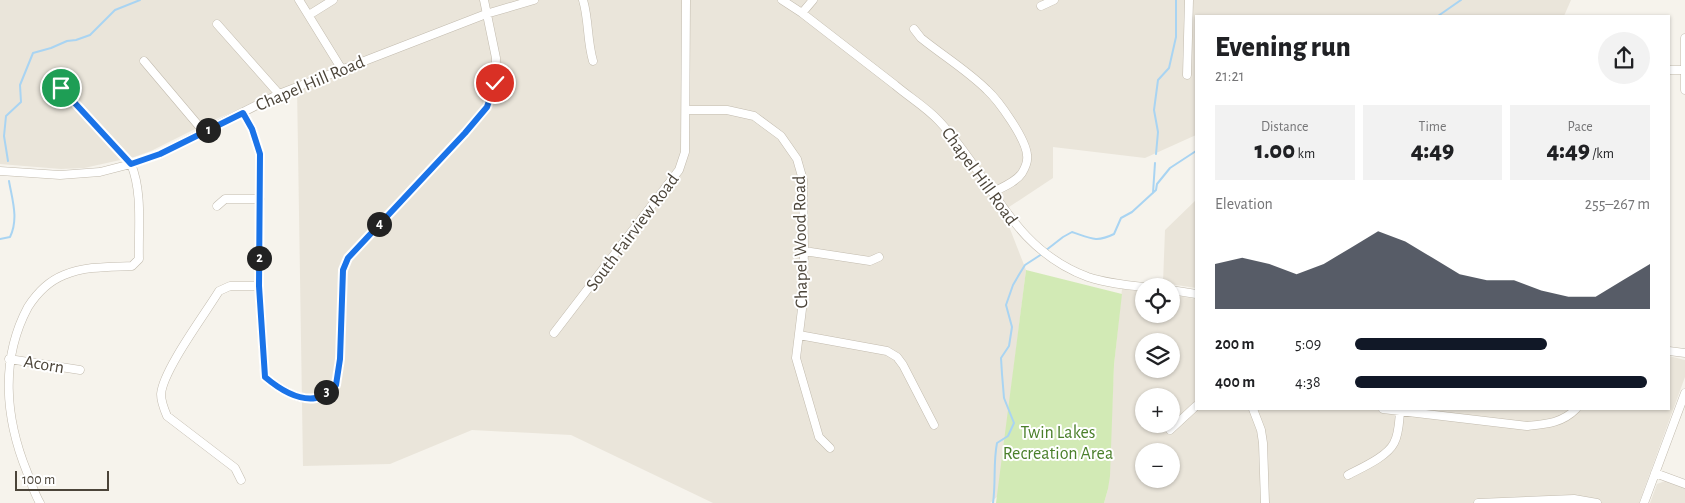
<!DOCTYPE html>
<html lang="en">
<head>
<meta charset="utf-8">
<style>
  body { margin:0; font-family:"Alegreya Sans",sans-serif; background:#f2f2f2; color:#202124; height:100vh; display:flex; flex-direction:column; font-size:19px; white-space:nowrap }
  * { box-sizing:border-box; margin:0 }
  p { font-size:16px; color:#757577 }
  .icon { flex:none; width:28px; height:28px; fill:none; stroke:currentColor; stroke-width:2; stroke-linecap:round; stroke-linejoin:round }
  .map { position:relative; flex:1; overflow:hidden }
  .side { position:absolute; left:1195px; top:15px; width:475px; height:395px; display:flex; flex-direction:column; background:#fff; border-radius:0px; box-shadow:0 1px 4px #0004 }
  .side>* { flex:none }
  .fabs { position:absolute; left:1135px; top:278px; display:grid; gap:10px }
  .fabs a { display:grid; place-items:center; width:45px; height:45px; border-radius:50%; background:#fff; box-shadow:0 1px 4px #0004; font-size:25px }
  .scale { position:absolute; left:15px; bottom:12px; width:94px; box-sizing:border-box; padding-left:5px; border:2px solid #4b4439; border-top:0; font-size:14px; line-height:18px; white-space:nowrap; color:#4b4439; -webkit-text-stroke:4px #fff; paint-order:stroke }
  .pin { position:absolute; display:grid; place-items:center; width:42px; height:42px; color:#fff; margin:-21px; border:2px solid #fff; border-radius:50%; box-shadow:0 1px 5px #0007 }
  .km { position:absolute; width:25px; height:25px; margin:-12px; border-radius:50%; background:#222; color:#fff; font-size:14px; line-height:25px; text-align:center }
  .round { display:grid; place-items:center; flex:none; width:52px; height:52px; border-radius:26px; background:#f2f2f2 }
  .overview { display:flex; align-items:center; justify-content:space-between; height:85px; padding:0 20px }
  h1 { font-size:28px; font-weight:800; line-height:38px }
  .metrics { display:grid; grid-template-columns:repeat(3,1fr); gap:8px; height:85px; padding:5px 20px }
  .metrics div { display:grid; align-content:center; border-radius:0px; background:#f2f2f2; text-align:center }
  .metrics b { font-size:25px; font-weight:800 }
  .metrics small { font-size:14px; font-weight:400 }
  .metrics p { font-size:14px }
  .chart { height:140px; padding:10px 20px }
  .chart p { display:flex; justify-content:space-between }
  .chart svg { width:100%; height:90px; margin-top:5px; fill:#111827; opacity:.7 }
  ul { padding:0 20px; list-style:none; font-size:16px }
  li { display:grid; grid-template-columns:80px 60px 1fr; align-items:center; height:38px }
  li i { height:12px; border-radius:6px; background:#111827 }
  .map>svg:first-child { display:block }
  .residential { fill:#eae5da; fill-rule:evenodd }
  .green { fill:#d2eab5 }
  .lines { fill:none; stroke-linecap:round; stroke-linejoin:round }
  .stream { stroke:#a9d4f2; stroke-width:2 }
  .minor-casing { stroke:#c2bbae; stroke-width:9 }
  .minor { stroke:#fff; stroke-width:8 }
  .route-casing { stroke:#fff; stroke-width:10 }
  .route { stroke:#1a73e8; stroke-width:6 }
  .labels { text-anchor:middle; stroke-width:4; stroke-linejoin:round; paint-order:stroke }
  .street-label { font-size:18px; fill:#4b4439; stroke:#fff }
  .park-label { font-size:18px; fill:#4a7f2a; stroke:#fff }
</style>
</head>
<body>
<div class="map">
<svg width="1685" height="503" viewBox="0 0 1685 503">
  <rect width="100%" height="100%" fill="#f6f3ec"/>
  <path class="residential" d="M0,0H778L784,2V0H1571L1564,16H1196V135L1145,158L1053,147V178L1003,211L1026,270L998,496L990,503H713L571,435L472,430L390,464L303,466L297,86L211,121L151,151L134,157L84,168L61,169L0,164Z
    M1196,200V288L1163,283L1165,230Z
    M1122,289L1144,292V314H1171V295L1196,299V409H1669V356L1685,360V377L1639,503H1104L1108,489L1114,365ZM1144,341H1171V369H1144ZM1144,396H1171V424H1144ZM1144,451H1171V479H1144Z
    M1665,481L1685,488V503H1650L1657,484Z"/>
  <path class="green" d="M1026,270L1122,294L1114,365L1110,476L1108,489L1104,503H996Z"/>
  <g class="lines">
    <path class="stream" d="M1438,16L1461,0
      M1156,154L1158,132L1154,110L1158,80L1169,68L1176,37V0
      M8,161L4,136L6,116L21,102L20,85L33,53L51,48L67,41L76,40L90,35L115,10L140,0
      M1153,193L1155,163
      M0,239L10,237C19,219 12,199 9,181
      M1045,251L1063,237L1072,232C1090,238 1096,243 1114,234L1121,218L1132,212L1156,190L1157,184L1170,168L1196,151
      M993,503C996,483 993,463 997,443L1008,436L1014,423L1004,398L1002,374L1001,358L1009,346L1012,327L1006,305L1013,285L1020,273L1025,265L1042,254"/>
    <defs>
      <path id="minor" d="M299,0L341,68
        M583,0C589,20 587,41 593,61
        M782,0L802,13C833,37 864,61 895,85C909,97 926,107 939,121C991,176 1011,249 1088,277C1106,283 1125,285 1144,287
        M1041,6L1054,0
        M802,13L813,0
        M309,15L333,0
        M217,24L279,94
        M914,29L921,38C942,55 968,71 987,90C999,101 1026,139 1027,155C1028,161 1025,168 1022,173C1016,182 1003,187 993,192
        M1685,38V90
        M144,61L204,132
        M1669,70H1684
        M1187,75L1189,0
        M686,110H727L754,116L781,136L797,159L803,180L804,251L802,309L796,358L819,437L830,448
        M243,113L252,129L260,154L259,286L265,377C278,388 298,401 316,398C323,397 331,389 336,385L340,359L343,270L348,258L465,133L487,107L495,83L496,58L484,0
        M0,171L60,175L100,172L131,164L160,154L279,94L486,14L534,0
        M217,206L225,199H260
        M804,251L870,261L879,257
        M1171,290L1196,294
        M554,333L679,170L685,152L686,0
        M799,335L887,351L897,357L903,365L934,425
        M1669,351L1685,353
        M9,359L80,370
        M1253,409L1261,430L1263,443L1265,503
        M1383,409L1527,426C1547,424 1562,423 1576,409
        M1170,430L1196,406
        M1655,473L1685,484
        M1348,475C1361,468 1387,457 1394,443C1399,434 1399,422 1400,412
        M241,480L235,468L167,416C164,409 161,402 161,394C163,370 205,314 219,291L230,286H259
        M40,503C34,493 31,482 27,472C5,418 0,359 28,307C37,293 49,281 64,275C86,266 109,267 132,266L139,259C138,229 143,193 131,164L61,89
        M1478,503L1574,499L1597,503
        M1644,503L1685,393"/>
    </defs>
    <use href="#minor" class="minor-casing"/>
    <use href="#minor" class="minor"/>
  </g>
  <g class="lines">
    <defs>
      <path id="route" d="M61,88L131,164L160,154L243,113L252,129L260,154L259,286L265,377C278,388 298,401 316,398C323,397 331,389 336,385L340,359L343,270L348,258L465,133L487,107L495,83"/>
    </defs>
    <use href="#route" class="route-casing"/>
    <use href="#route" class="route"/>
  </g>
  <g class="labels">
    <g class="street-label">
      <text transform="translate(310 83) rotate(-23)" y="6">Chapel Hill Road</text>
      <text transform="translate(980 176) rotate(54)" y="6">Chapel Hill Road</text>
      <text transform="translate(632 232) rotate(-53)" y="6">South Fairview Road</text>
      <text transform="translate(800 242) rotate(-91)" y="6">Chapel Wood Road</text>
      <text transform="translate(44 364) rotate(9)" y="6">Acorn</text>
    </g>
    <g class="park-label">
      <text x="1058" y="438">Twin Lakes<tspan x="1058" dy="21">Recreation Area</tspan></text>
    </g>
  </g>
</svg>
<div class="fabs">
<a><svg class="icon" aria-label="locate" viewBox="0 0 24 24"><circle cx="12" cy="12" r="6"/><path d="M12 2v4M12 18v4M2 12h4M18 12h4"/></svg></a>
<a><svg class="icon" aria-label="layers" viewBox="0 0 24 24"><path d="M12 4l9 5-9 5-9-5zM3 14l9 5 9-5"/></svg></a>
<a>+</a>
<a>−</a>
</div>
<div class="scale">100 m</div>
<div class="pin" style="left:61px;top:88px;background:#1e9e55"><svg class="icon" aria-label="arrive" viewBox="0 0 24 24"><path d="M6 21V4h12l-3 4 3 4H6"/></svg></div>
<div class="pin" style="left:495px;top:83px;background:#d93025"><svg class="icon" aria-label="check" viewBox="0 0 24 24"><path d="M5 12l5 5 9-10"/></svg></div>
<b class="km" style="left:208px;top:130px">1</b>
<b class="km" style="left:259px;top:258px">2</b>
<b class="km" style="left:326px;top:392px">3</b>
<b class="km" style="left:379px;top:224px">4</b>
<section class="side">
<div class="overview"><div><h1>Evening run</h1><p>21:21</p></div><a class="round"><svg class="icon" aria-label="share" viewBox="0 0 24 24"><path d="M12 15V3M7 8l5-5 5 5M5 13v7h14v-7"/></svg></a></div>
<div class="metrics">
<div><p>Distance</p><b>1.00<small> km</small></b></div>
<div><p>Time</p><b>4:49</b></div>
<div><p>Pace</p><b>4:49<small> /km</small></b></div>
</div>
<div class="chart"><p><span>Elevation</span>255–267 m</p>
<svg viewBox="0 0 160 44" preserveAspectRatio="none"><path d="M0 44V22L10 19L20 22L30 27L40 22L50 14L60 6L70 11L80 19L90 27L100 30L110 30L120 35L130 38L140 38L150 30L160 22V44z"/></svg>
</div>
<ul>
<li><b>200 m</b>5:09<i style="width:65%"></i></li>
<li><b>400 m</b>4:38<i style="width:99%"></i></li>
</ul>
</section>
</div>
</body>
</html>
